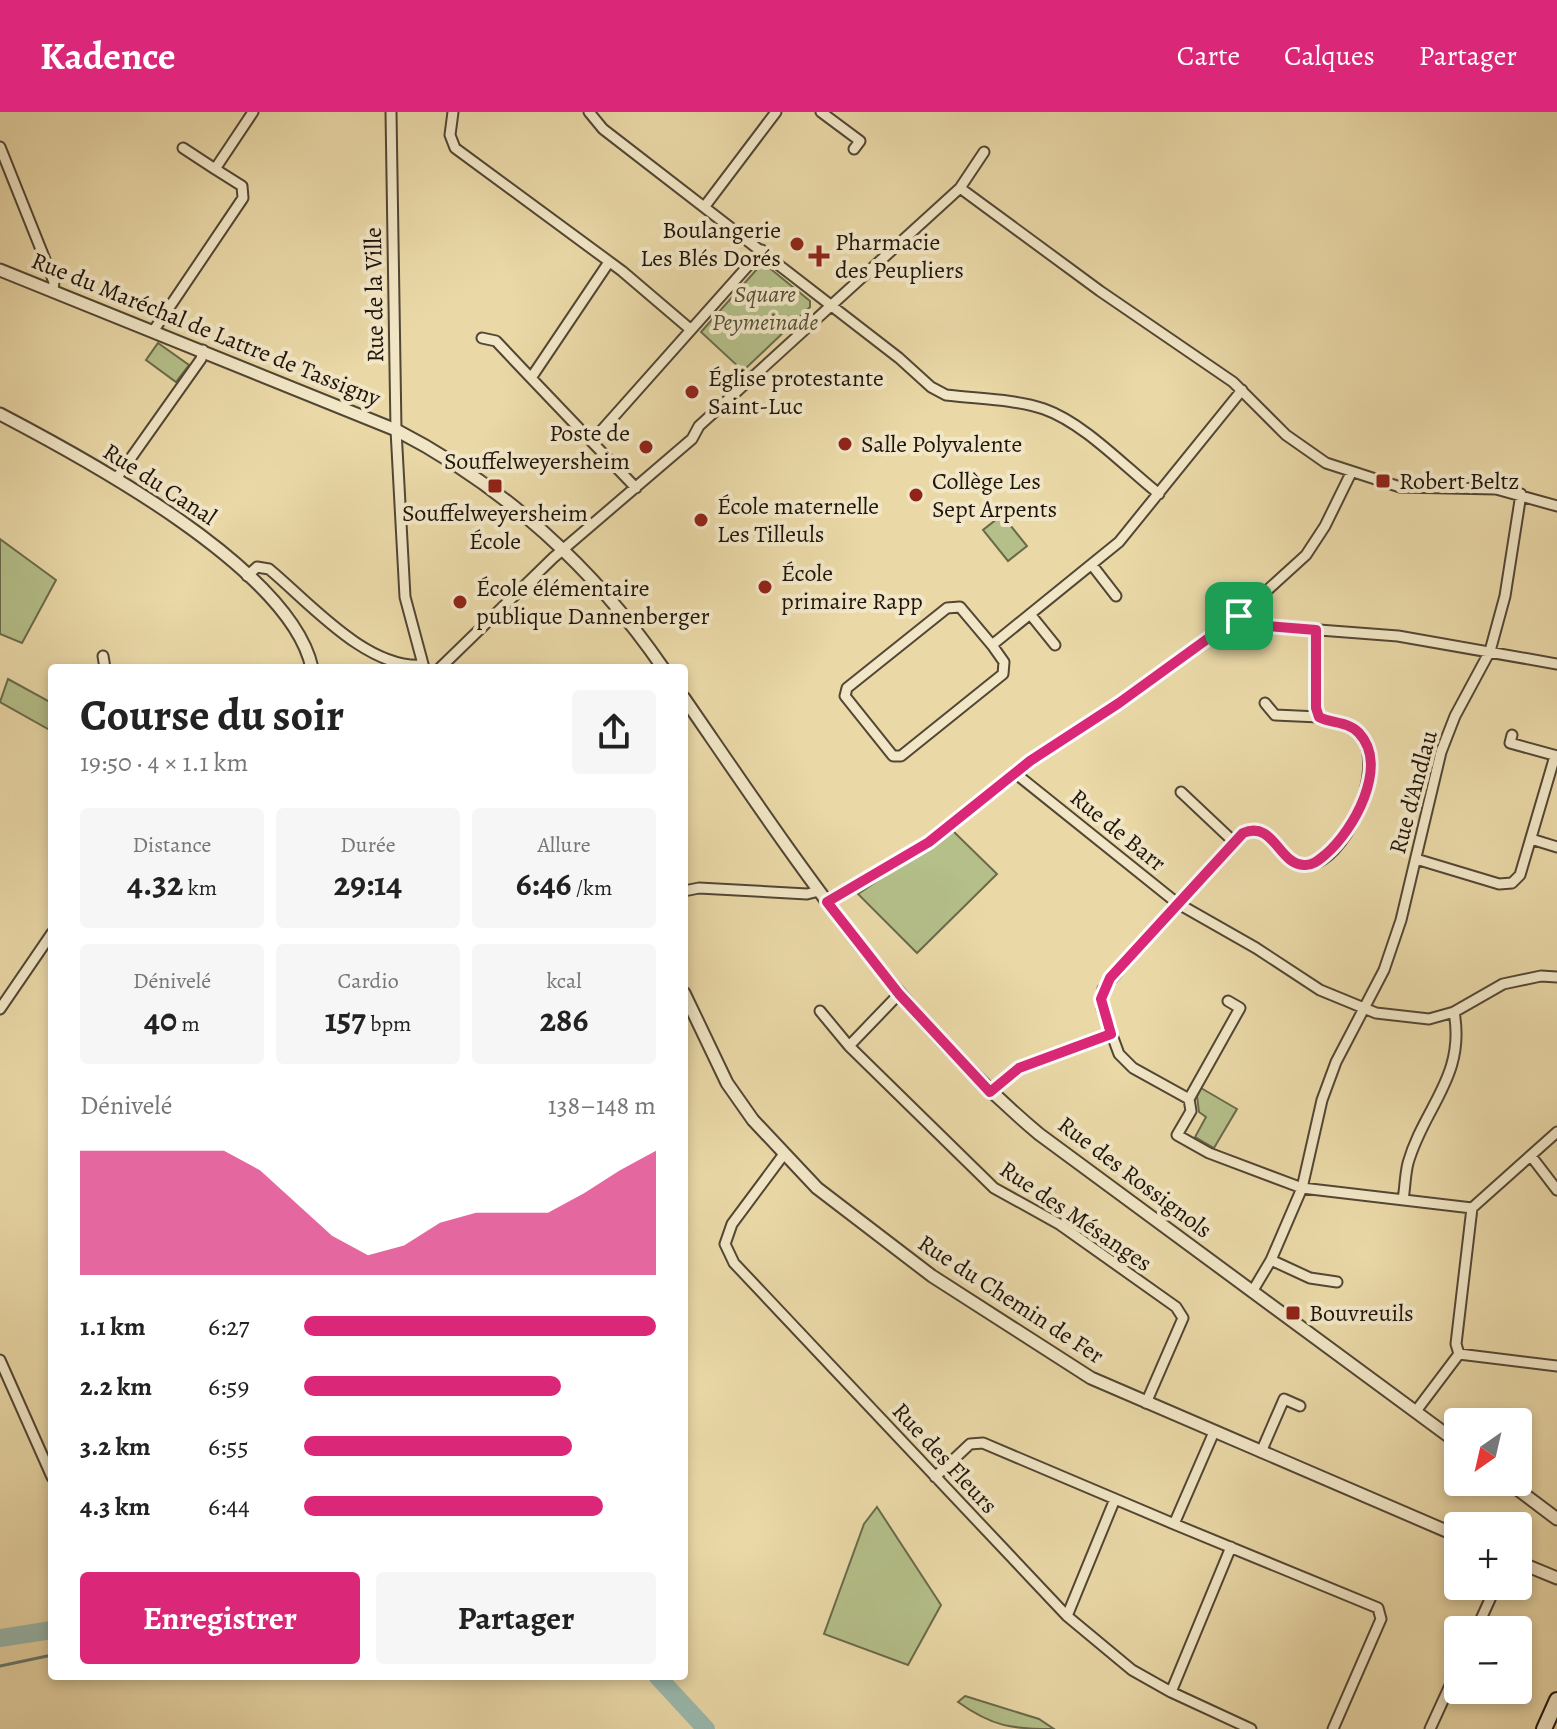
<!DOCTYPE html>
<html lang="fr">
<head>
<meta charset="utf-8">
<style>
  body { margin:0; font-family:Alegreya,serif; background:#f6f6f6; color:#222; height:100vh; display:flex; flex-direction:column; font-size:30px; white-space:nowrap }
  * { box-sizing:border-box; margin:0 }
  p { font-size:26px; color:#767676 }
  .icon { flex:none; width:44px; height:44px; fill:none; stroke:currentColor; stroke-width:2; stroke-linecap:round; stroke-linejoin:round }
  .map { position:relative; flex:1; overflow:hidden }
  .panel { position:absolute; left:48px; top:552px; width:640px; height:1016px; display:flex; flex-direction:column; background:#fff; border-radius:8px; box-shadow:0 4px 12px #0003 }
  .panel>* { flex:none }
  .needle { width:52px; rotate:214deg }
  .buttons { position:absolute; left:1444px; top:1296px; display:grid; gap:16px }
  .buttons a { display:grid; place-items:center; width:88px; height:88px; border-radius:8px; background:#fff; box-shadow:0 4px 12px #0003; font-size:40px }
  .pin { position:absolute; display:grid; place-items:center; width:68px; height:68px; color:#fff; margin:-34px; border-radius:16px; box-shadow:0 4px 12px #0006 }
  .round { display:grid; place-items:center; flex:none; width:84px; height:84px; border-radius:8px; background:#f6f6f6 }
  .headline { display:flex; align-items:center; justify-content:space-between; height:136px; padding:0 32px }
  h1 { font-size:44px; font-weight:600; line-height:60px }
  .figures { display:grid; grid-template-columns:repeat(3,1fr); gap:12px; height:136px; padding:8px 32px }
  .figures div { display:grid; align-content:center; border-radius:8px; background:#f6f6f6; text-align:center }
  .figures b { font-size:34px; font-weight:600 }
  .figures small { font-size:22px; font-weight:400 }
  .figures p { font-size:22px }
  .chart { height:224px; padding:16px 32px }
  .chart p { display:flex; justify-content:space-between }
  .chart svg { width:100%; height:144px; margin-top:8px; fill:#db2777; opacity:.7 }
  .button { display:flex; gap:16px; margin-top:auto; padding:16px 32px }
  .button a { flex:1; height:92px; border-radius:8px; background:#db2777; color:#fff; font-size:32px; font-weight:600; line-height:92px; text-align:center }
  .button a+a { background:#f6f6f6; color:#222 }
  ul { padding:0 32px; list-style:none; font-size:26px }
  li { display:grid; grid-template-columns:128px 96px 1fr; align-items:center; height:60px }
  li i { height:20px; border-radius:10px; background:#db2777 }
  header { display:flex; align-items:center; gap:48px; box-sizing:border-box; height:112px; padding:0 40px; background:#db2777; color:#fff }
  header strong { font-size:38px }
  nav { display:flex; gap:44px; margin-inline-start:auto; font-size:28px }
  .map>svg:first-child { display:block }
  .green { fill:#b4bf89; stroke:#6a6a4b; stroke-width:2 }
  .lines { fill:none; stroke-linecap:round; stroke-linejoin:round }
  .stream { stroke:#68776e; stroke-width:3 }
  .river { stroke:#99b9ae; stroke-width:18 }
  .minor-casing { stroke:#524634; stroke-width:13 }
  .tertiary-casing { stroke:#524634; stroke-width:15 }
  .secondary-casing { stroke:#1f150d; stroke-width:18 }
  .minor { stroke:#f1e6c6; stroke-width:9 }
  .tertiary { stroke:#f1e6c6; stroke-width:11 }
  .secondary { stroke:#f1e6c6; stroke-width:14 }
  .route-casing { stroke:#fff; stroke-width:16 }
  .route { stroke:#db2777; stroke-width:10 }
  .poi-dot { fill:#8f2418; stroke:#f1e6c6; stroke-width:3 }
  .labels { text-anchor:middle; stroke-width:8; stroke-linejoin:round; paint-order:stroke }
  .poi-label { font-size:24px; fill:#1f150d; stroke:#f1e6c6; text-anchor:start }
  .park-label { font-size:24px; font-style:italic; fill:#535038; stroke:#f1e6c6 }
  .street-label { font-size:24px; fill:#1f150d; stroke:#f1e6c6 }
</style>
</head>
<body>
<header>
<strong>Kadence</strong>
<nav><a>Carte</a><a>Calques</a><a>Partager</a></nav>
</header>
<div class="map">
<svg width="1557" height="1617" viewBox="0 0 1557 1617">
  <rect width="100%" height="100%" fill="#ead8a7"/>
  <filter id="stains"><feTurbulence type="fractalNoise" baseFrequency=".0025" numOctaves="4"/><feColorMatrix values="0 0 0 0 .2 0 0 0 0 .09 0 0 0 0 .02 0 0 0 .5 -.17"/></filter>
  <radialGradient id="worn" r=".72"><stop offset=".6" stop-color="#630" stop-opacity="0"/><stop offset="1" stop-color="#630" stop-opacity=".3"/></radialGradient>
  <path class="green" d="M767,154L810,189V195L743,259L701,220L758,156Z
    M158,231L189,253L176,270L146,248Z
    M1002,403L1027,434L1008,449L983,418Z
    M0,427L56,468L22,531L0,522Z
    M8,567L52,591V612L48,617L0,590Z
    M952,718L997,762L917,841L858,782Z
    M1201,976L1237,997L1214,1036L1195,1025L1206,1005L1199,1000L1197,984Z
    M877,1395L941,1493L908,1553L824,1522L864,1412Z
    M965,1584L1039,1607L1054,1617C1012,1617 993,1615 958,1590Z"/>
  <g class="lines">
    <path class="stream" d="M0,1554L52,1543"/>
    <path class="river" d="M0,1526L52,1518
      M657,1564L706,1617"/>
    <defs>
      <path id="minor" d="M391,0L396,318L405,485L424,556
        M453,0L450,23L455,36L622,159L690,217
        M589,0L603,17L899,246L931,275L946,283C978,287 1014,287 1044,297C1084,311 1125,355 1159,382
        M821,0L860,29L854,37
        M0,35L54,170L53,178
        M183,36L215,57
        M960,76L1100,179L1233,270L1286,323L1326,351L1400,375L1496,377L1557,394
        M705,94L776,0
        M609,150L531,266L636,376
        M154,218L243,86L242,74L215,57L253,0
        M482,226L496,229L531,266
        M593,328L762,138
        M116,367L201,247L203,238
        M1092,453L1116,484
        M247,464L257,455L269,457C309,490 367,558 423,553
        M1030,502L1055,533
        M1239,504L1254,513L1398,524L1557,552
        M992,533L960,495L947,496L847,576L845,584L893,644H901L1003,562L1004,550L992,533L1119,430L1242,278
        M103,544L105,556
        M440,556L553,446L692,327L699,314L960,76L984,40
        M1265,591L1275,603L1319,605
        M1512,623L1510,631L1557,644
        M1015,661L1177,791L1256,836L1320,878L1376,901L1429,907L1454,900L1503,872L1541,864L1557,865
        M1181,680L1234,730
        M1531,727L1557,735
        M1416,747L1499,772L1512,771L1520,763L1555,644
        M684,779L699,776L807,782L819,779
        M827,790L929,730L1030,649L1119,591L1239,504L1306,443L1325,414L1351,361
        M899,882L849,934L994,1076L1059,1112L1176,1195L1183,1206L1146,1291
        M0,897L52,821
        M820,899L849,934
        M990,980L1019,956L1111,922
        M1189,987L1133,956L1119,942L1102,896L1103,877L1177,791L1243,721C1275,707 1278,752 1304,753C1344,756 1389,653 1359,621C1348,609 1332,612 1319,605L1316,596V518
        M1189,987L1191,999L1177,1023L1209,1041L1302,1076L1472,1096
        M1189,987L1240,896L1228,889
        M784,1042L732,1112L725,1132L734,1151L1067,1504L1132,1558L1171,1580L1251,1617
        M1531,1044L1557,1078
        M1403,1088C1405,1076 1405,1063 1408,1051C1424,995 1466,964 1454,900
        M1271,1148L1310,1166L1337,1170
        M1252,1180L1271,1148L1302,1076L1322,988L1336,950L1384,858L1401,808L1441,640L1455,604L1490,539L1505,484L1521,382
        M1459,1242L1557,1254
        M0,1248L52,1365
        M1416,1299L1459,1242L1456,1232L1472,1096L1557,1020
        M1214,1320L1174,1412L1378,1496L1381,1507L1333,1617
        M1261,1340L1284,1287L1300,1294
        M935,1365L970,1332L983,1331L1174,1412
        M1067,1504L1115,1387
        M1476,1518L1496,1474
        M1171,1580L1231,1435
        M1430,1617L1458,1556"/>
      <path id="tertiary" d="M0,158L396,318C503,373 595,457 663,556
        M0,302C86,347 291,457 312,556
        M684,586C791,741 894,900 1039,1022L1458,1331
        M684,881L727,971L753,1008L817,1076L932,1164L1091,1266L1458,1424
        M1508,1370L1557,1407
        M1518,1450L1557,1466"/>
      <path id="secondary" d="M1544,1617L1557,1588"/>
    </defs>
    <use href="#minor" class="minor-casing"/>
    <use href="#tertiary" class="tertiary-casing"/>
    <use href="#secondary" class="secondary-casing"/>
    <use href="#minor" class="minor"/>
    <use href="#tertiary" class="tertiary"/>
    <use href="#secondary" class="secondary"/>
  </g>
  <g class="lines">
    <defs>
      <path id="route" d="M1239,504L1254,513L1316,518V596L1319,605C1332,612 1348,609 1359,621C1390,654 1353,719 1326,742C1320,747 1313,754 1304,753C1278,752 1274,708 1243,721L1110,866L1101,887L1111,922L1019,956L990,980L899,882L827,790L929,730L1030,649L1119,591Z"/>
    </defs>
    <use href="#route" class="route-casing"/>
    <use href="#route" class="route"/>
  </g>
  <g class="poi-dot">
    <circle cx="797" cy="132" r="8"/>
    <path d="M815 132h8v8h8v8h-8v8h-8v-8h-8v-8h8z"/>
    <circle cx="692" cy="280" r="8"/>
    <circle cx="845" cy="332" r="8"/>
    <circle cx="646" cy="335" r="8"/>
    <rect x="1375" y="361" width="16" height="16" rx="4"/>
    <rect x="487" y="366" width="16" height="16" rx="4"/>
    <circle cx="916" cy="383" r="8"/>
    <circle cx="701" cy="408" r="8"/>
    <circle cx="765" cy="475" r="8"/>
    <circle cx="460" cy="490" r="8"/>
    <rect x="1285" y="1193" width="16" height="16" rx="4"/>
  </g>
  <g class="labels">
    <g class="poi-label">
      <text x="781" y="126" text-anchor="end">Boulangerie<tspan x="781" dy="28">Les Blés Dorés</tspan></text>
      <text x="835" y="138">Pharmacie<tspan x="835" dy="28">des Peupliers</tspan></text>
      <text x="708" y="274">Église protestante<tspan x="708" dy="28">Saint-Luc</tspan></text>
      <text x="630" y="329" text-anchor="end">Poste de<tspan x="630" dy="28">Souffelweyersheim</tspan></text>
      <text x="861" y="340">Salle Polyvalente</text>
      <text x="932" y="377">Collège Les<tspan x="932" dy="28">Sept Arpents</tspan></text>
      <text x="1399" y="377">Robert Beltz</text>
      <text x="717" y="402">École maternelle<tspan x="717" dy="28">Les Tilleuls</tspan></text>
      <text x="495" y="409" text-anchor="middle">Souffelweyersheim<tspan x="495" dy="28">École</tspan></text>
      <text x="781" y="469">École<tspan x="781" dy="28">primaire Rapp</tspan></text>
      <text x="476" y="484">École élémentaire<tspan x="476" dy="28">publique Dannenberger</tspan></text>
      <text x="1309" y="1209">Bouvreuils</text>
    </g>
    <g class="park-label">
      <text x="765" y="190">Square<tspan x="765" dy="28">Peymeinade</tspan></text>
    </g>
    <g class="street-label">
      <text transform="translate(374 183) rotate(-91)" y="8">Rue de la Ville</text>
      <text transform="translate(206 217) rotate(22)" y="8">Rue du Maréchal de Lattre de Tassigny</text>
      <text transform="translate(160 372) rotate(33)" y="8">Rue du Canal</text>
      <text transform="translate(1413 680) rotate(-75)" y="8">Rue d'Andlau</text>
      <text transform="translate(1118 718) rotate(39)" y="8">Rue de Barr</text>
      <text transform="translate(1135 1065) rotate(37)" y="8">Rue des Rossignols</text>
      <text transform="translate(1076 1104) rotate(34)" y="8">Rue des Mésanges</text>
      <text transform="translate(1011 1187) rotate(33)" y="8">Rue du Chemin de Fer</text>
      <text transform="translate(945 1346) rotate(47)" y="8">Rue des Fleurs</text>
    </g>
  </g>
  <rect width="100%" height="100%" filter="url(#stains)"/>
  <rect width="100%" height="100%" fill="url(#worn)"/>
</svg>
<div class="buttons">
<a><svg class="needle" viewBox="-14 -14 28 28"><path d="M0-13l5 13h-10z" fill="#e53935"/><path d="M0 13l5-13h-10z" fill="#767676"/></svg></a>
<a>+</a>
<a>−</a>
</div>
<div class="pin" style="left:1239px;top:504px;background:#1e9e55"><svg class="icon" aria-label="arrive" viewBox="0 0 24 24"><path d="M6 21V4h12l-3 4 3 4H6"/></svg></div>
<section class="panel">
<div class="headline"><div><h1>Course du soir</h1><p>19:50 · 4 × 1.1 km</p></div><a class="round"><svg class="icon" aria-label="share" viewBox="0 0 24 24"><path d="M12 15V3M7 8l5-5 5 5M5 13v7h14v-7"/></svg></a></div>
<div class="figures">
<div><p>Distance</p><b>4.32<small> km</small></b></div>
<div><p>Durée</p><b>29:14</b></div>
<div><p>Allure</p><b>6:46<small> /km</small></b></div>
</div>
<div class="figures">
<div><p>Dénivelé</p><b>40<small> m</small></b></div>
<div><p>Cardio</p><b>157<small> bpm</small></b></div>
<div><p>kcal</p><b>286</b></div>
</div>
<div class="chart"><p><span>Dénivelé</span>138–148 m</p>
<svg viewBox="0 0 160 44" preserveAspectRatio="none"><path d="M0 44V6L10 6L20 6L30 6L40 6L50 12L60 22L70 32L80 38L90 35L100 28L110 25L120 25L130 25L140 19L150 12L160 6V44z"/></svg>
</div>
<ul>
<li><b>1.1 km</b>6:27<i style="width:100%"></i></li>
<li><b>2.2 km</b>6:59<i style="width:73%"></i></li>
<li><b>3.2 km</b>6:55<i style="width:76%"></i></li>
<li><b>4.3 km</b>6:44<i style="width:85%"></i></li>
</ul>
<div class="button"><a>Enregistrer</a><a>Partager</a></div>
</section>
</div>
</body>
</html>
